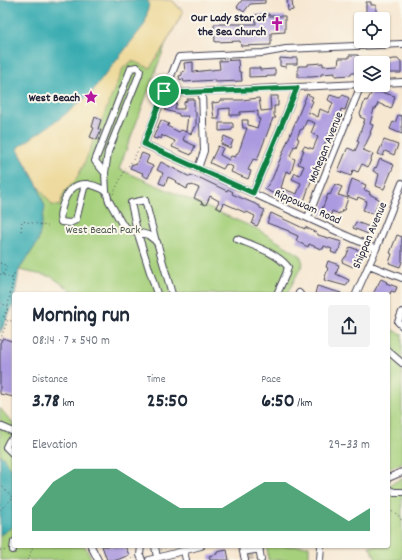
<!DOCTYPE html>
<html lang="en">
<head>
<meta charset="utf-8">
<style>
  body { margin:0; font-family:Dekko,sans-serif; background:#f2f2f3; color:#1f2937; height:100vh; display:flex; flex-direction:column; font-size:15px; white-space:nowrap }
  * { box-sizing:border-box; margin:0 }
  p { font-size:13px; color:#747a83 }
  .icon { flex:none; width:22px; height:22px; fill:none; stroke:currentColor; stroke-width:2; stroke-linecap:round; stroke-linejoin:round }
  .map { position:relative; flex:1; overflow:hidden }
  .drawer { position:absolute; left:12px; top:292px; width:378px; height:256px; display:flex; flex-direction:column; background:#fff; border-radius:4px; box-shadow:0 1px 3px #0004 }
  .drawer>* { flex:none }
  .fabs { position:absolute; left:354px; top:12px; display:grid; gap:8px }
  .fabs a { display:grid; place-items:center; width:36px; height:36px; border-radius:4px; background:#fff; box-shadow:0 1px 3px #0004; font-size:20px }
  .pin { position:absolute; display:grid; place-items:center; width:34px; height:34px; color:#fff; margin:-17px; border:2px solid #fff; border-radius:50%; box-shadow:0 1px 4px #0007 }
  .round { display:grid; place-items:center; flex:none; width:42px; height:42px; border-radius:4px; background:#f2f2f3 }
  .head { display:flex; align-items:center; justify-content:space-between; height:68px; padding:0 20px }
  h1 { font-size:22px; font-weight:700; line-height:30px }
  .figures { display:grid; grid-template-columns:repeat(3,1fr); gap:6px; height:68px; padding:4px 20px }
  .figures div { display:grid; align-content:center }
  .figures b { font-size:20px; font-weight:700 }
  .figures small { font-size:11px; font-weight:400 }
  .figures p { font-size:11px }
  .chart { height:112px; padding:8px 20px }
  .chart p { display:flex; justify-content:space-between }
  .chart svg { width:100%; height:72px; margin-top:4px; fill:#0b8043; opacity:.7 }
  .map>svg:first-child { display:block }
  .green { fill:#a6d07b; stroke:#64795b }
  .sand { fill:#eeda9e; stroke:#887e6c }
  .water { fill:#39acb1; stroke:#2e6776 }
  .building { fill:#ab9adf; fill-rule:evenodd }
  .lines { fill:none; stroke-linecap:round; stroke-linejoin:round }
  .minor-tunnel { stroke:#ccc0b3; stroke-width:6; stroke-dasharray:6 3; stroke-linecap:butt }
  .minor-casing { stroke:#424052; stroke-width:8 }
  .path { stroke:#424052; stroke-width:1; stroke-dasharray:1 3; stroke-linecap:butt }
  .minor { stroke:#fff; stroke-width:6 }
  .route-casing { stroke:#fff; stroke-width:8 }
  .route { stroke:#0b8043; stroke-width:5 }
  .labels { text-anchor:middle; stroke-width:4; stroke-linejoin:round; paint-order:stroke }
  .poi-label { font-size:12px; font-weight:bold; fill:#22223b; stroke:#fbf7ec; text-anchor:end }
  .street-label { font-size:12px; fill:#22223b; stroke:#fbf7ec }
  .park-label { font-size:12px; fill:#4a564e; stroke:#fbf7ec }
</style>
</head>
<body>
<div class="map">
<svg width="402" height="560" viewBox="0 0 402 560">
  <rect width="100%" height="100%" fill="#fbf7ec"/>
  <filter id="ink" filterUnits="userSpaceOnUse"><feTurbulence type="fractalNoise" baseFrequency=".025" numOctaves="2"/><feDisplacementMap in="SourceGraphic" scale="8" xChannelSelector="R" yChannelSelector="G"/><feConvolveMatrix kernelMatrix="1 2 1 2 8 2 1 2 1" color-interpolation-filters="sRGB"/></filter>
  <filter id="wash" filterUnits="userSpaceOnUse"><feTurbulence type="fractalNoise" baseFrequency=".012" numOctaves="4" result="noise"/><feDisplacementMap in="SourceGraphic" scale="16" xChannelSelector="R" yChannelSelector="G"/><feGaussianBlur stdDeviation="0.9" result="paint"/><feColorMatrix in="noise" values="0 0 0 0 0 0 0 0 0 0 0 0 0 0 0 0 0 1.4 0 .05"/><feComposite in="paint" operator="in"/></filter>
  <g filter="url(#wash)">
    <rect width="100%" height="100%" fill="#f6e7d1"/>
    <path class="green" d="M172,0L183,12L166,43L119,169L257,229L300,255L303,263L287,294H116L112,291L97,294H76L52,277L19,270L38,242L45,207L17,148Z
      M388,328L402,334V463L388,469Z
      M0,408L14,425V475L0,455Z
      M402,478V560H377L369,546H388V486Z
      M14,524V546H85L92,560H0V535L12,527Z
      M267,546H309V560H268Z"/>
    <path class="sand" d="M125,0H172L183,12L166,43L150,68L132,61L123,68L84,164L75,181L65,191L59,206L52,205L38,186L12,139Z"/>
    <path class="water" d="M0,0H147L149,3L145,24L91,93L62,117L17,148L38,186L45,207L38,242L19,270L13,306L0,333Z
      M0,455L3,457L14,475V524L12,527L0,535Z"/>
    <g id="blocks">
      <path class="building" d="M242,0H265V3L250,4L244,12L237,7Z
        M287,0H292L293,10L288,11Z
        M366,2H371V5H376V19H361V22H356V14H366Z
        M269,14V16H285V32L271,33V45L241,46L240,41L215,42L214,24H256L255,15Z
        M349,55H358V63H361V73H351V75L335,76V73L321,74V76L312,77H298V66H308V64L323,63V66L338,65L339,58H349Z
        M280,58L292,59V58H297V64H286V67L280,66Z
        M394,59H399V61H401V73H384L383,61Z
        M238,60L239,72H241L242,81L215,82V80L184,82L183,79L180,80L179,76L182,75V72L185,71L184,63L193,62V72L220,69L219,61Z
        M249,68H260V70L275,69V76L249,77Z
        M373,90L395,96L393,104L391,109L378,103L376,109H374L370,124L373,125L370,133H371L363,150L373,154L368,167L362,164L358,172L353,170L351,176L338,171L347,149L348,148L355,151L359,142L357,141L365,119L360,117L361,115L360,114L365,100L367,101Z
        M307,94L313,97L311,100L313,101L308,112L318,117L320,109L329,113L333,103L328,100L330,95L340,98L343,95L349,98L345,110L341,109L340,114L336,115L333,124L323,148L322,152H323L317,172L314,179L312,178L303,204L284,195L277,192L276,195L265,189L272,179ZM307,120L315,123L311,133L318,137L313,149L304,146L302,150H304L298,164L304,166L300,175L295,173L292,179L301,183L297,194L281,188L286,171L291,173L295,159L290,156L294,146L296,147L299,139L297,138L300,130L303,129Z
        M270,96H278V106H274V115L276,118H273L257,160L253,159L248,170L251,171L248,179L231,172L233,167L226,164L223,169L210,163L218,146L223,148L220,155L229,160L231,156L235,157L239,151L247,128H243L242,120H248V125L257,128L260,119H258V111L240,112V115H230V108L219,109V119H214L212,103L220,102L221,100H242L259,98L261,111L271,110Z
        M187,99H194V111L196,112V127H194L191,134L186,131L188,116H179V114L165,110L168,100L177,102L175,109H184V102L187,101Z
        M398,115L402,116V134L390,129L393,122L395,123Z
        M95,117L101,120L98,129L101,130L97,140L90,137L94,128L92,127Z
        M161,120L169,124L167,126L179,132L181,130L186,132L183,140L195,146L191,155L172,147L175,141L165,136L164,137L162,135L161,139L158,137L157,139L153,138Z
        M219,123H232L233,124V128H232V130L219,131Z
        M224,136L233,140L230,148L221,144Z
        M384,140L398,145L394,155L385,151L383,156L378,154Z
        M142,153L149,156L146,163L153,166L148,178L142,175L143,173L130,168L132,164L136,165Z
        M380,159L394,165L384,189L376,186L379,174L373,171L375,167L376,168Z
        M161,162L190,177V175L200,179V178L227,191L228,189L233,192L232,194L260,206V208L265,210L257,226L252,224L255,216L247,212L246,213L224,203L221,210L216,207L219,201L210,196L206,205L201,203L202,202L194,198L199,188L192,185L191,186L188,185L187,189L180,185V184L176,182L177,181L168,177L165,185L159,183L163,173L157,170Z
        M352,179L366,185L364,190L370,192L369,194L379,199V200L374,214L363,210L367,201L358,197L357,200L347,196Z
        M335,184L342,187L338,195L348,198L344,210H342L341,213H339V214L332,211L331,215L326,213L325,216L320,214L328,194L330,195Z
        M271,213L305,229V227L311,230L318,234V235L342,242L339,250H338L336,254L331,252L332,249L324,246L323,249H321L309,244L308,247L296,241L298,236L289,232V231L267,223Z
        M356,222L370,227L368,234L353,228Z
        M397,235L402,237V262L400,267L389,263L392,254L390,253Z
        M350,247L361,251L353,267L342,262L345,257H346Z
        M328,261L339,265L336,274L349,280L346,286L324,280L328,268L326,267Z
        M381,279L387,282L386,283L397,287L395,292L391,291L390,294H373Z
        M317,286L341,293V294H315Z
        M3,338L14,342V397L0,394V343Z
        M102,546H125L129,555L117,560H107Z
        M227,550L229,560H210L209,556L217,554V552Z"/>
    </g>
  </g>
  <g filter="url(#ink)">
    <use href="#blocks" fill-opacity="0" stroke="#424052" stroke-width="1"/>
    <g class="lines">
      <path class="minor-tunnel" d="M250,554L251,560"/>
      <defs>
        <path id="minor" d="M383,83L402,82
          M164,91L173,93L361,84
          M198,168L204,151L202,92
          M105,173L108,152L139,75L140,70L137,67L131,68L95,161L105,173L106,191L109,201L122,224L130,230L148,235L157,242L172,294
          M88,184L84,188L76,220L70,223L61,222C59,215 61,210 63,204C71,180 87,180 106,191
          M253,193L297,88
          M308,217L361,85
          M237,239C254,246 276,252 288,267L286,274L277,294
          M156,242L145,200L131,203L137,231L157,294
          M376,249L144,144L177,61L179,57L263,53L286,49L402,44
          M369,265L402,278
          M299,293L300,294
          M356,294L376,249L402,183
          M402,312L398,322L402,326
          M388,351L402,363
          M0,426L14,432
          M14,437L9,441L6,447L14,455
          M388,478L402,472
          M388,489L394,492H402
          M91,546L98,560
          M141,546L140,555L142,560
          M155,546L157,558
          M242,546L243,552L260,549
          M259,546L261,560
          M13,550L14,542
          M184,551L186,560
          M243,552L245,560
          M149,560L201,546
          M320,560L321,546"/>
      </defs>
      <use href="#minor" class="minor-casing"/>
      <path class="path" d="M113,194L125,170L133,160L139,148
        M21,231L22,221L48,226
        M0,263L7,266L3,275
        M0,274L13,279L8,306L3,318
        M12,278L15,271
        M0,303L8,306
        M7,310H8L4,319L8,320
        M0,340L8,320L14,322
        M0,484L13,498L0,510
        M388,510L397,514L402,521
        M0,550L7,551
        M161,550L167,546
        M28,560L33,546
        M127,560L135,558"/>
      <use href="#minor" class="minor"/>
    </g>
  </g>
  <g class="lines" filter="url(#ink)">
    <defs>
      <path id="route" d="M297,88L253,193L144,144L164,91L173,93Z"/>
    </defs>
    <use href="#route" class="route-casing"/>
    <use href="#route" class="route"/>
  </g>
  <defs>
    <symbol id="church-bare" viewBox="-9 -9 18 18"><path d="M-1.2-6h2.4v3.5h3.3v2.4h-3.3V6h-2.4V-.1h-3.3v-2.4h3.3Z" fill="#b5179e" stroke="#fbf7ec" stroke-width="2.5" paint-order="stroke"/></symbol>
    <symbol id="sight-bare" viewBox="-9 -9 18 18"><path d="M0-6L1.8-2.2L6-1.7L2.9 1.2L3.7 5.4L0 3.3L-3.7 5.4L-2.9 1.2L-6-1.7L-1.8-2.2Z" fill="#b5179e" stroke="#fbf7ec" stroke-width="2.5" paint-order="stroke"/></symbol>
  </defs>
  <g fill-rule="evenodd">
    <use href="#church-bare" x="267" y="14" width="20" height="20"/>
    <use href="#sight-bare" x="81" y="87" width="20" height="20"/>
  </g>
  <g class="labels">
    <g class="poi-label">
      <text x="266" y="21">Our Lady Star of<tspan x="266" dy="14">the Sea Church</tspan></text>
      <text x="80" y="101">West Beach</text>
    </g>
    <g class="street-label">
      <text transform="translate(325 147) rotate(-68)" y="4">Mohegan Avenue</text>
      <text transform="translate(308 206) rotate(24)" y="4">Rippowam Road</text>
      <text transform="translate(369 235) rotate(-67)" y="4">Shippan Avenue</text>
    </g>
    <g class="park-label">
      <text x="103" y="233">West Beach Park</text>
    </g>
  </g>
</svg>
<div class="fabs">
<a><svg class="icon" aria-label="locate" viewBox="0 0 24 24"><circle cx="12" cy="12" r="6"/><path d="M12 2v4M12 18v4M2 12h4M18 12h4"/></svg></a>
<a><svg class="icon" aria-label="layers" viewBox="0 0 24 24"><path d="M12 4l9 5-9 5-9-5zM3 14l9 5 9-5"/></svg></a>
</div>
<div class="pin" style="left:164px;top:91px;background:#1e9e55"><svg class="icon" aria-label="arrive" viewBox="0 0 24 24"><path d="M6 21V4h12l-3 4 3 4H6"/></svg></div>
<section class="drawer">
<div class="head"><div><h1>Morning run</h1><p>08:14 · 7 × 540 m</p></div><a class="round"><svg class="icon" aria-label="share" viewBox="0 0 24 24"><path d="M12 15V3M7 8l5-5 5 5M5 13v7h14v-7"/></svg></a></div>
<div class="figures">
<div><p>Distance</p><b>3.78<small> km</small></b></div>
<div><p>Time</p><b>25:50</b></div>
<div><p>Pace</p><b>6:50<small> /km</small></b></div>
</div>
<div class="chart"><p><span>Elevation</span>29–33 m</p>
<svg viewBox="0 0 160 44" preserveAspectRatio="none"><path d="M0 44V30L10 14L20 6L30 6L40 6L50 14L60 22L70 30L80 30L90 30L100 22L110 14L120 14L130 22L140 30L150 38L160 30V44z"/></svg>
</div>
</section>
</div>
</body>
</html>
